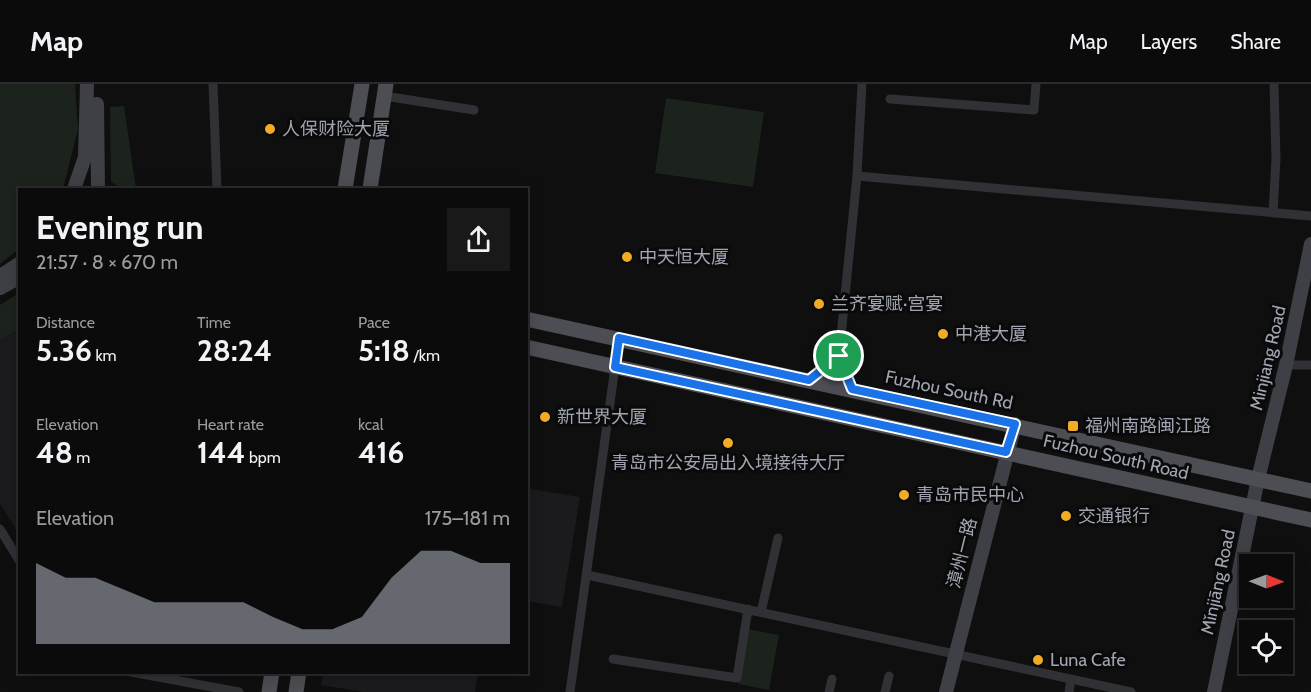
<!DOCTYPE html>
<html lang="en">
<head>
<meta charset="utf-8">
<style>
  body { margin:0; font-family:Cabin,"Noto Sans SC",sans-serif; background:#19191a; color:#f1f3f6; height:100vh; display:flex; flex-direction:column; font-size:22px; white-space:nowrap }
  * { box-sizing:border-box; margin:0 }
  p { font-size:20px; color:#9a9b9d }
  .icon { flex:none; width:33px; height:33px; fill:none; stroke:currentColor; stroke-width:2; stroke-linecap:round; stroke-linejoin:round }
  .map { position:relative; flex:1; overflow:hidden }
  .panel { position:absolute; left:18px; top:104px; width:510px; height:486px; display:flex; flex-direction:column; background:#0b0b0c; border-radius:0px; box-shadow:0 3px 15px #0003,0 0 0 2px #2b2b2d }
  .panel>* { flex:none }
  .needle { width:39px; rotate:91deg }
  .controls { position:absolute; left:1239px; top:470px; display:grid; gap:12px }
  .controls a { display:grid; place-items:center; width:54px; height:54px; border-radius:0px; background:#0b0b0c; box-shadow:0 3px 15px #0003,0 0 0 2px #2b2b2d; font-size:30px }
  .pin { position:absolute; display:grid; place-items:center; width:51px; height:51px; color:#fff; margin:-26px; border:3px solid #fff; border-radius:50%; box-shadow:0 2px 6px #0007 }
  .round { display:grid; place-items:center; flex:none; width:63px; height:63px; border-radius:0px; background:#19191a }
  .overview { display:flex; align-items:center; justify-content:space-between; height:102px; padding:0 18px }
  h1 { font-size:33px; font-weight:700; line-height:45px }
  .stats { display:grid; grid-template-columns:repeat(3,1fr); gap:9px; height:102px; padding:6px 18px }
  .stats div { display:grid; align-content:center }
  .stats b { font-size:30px; font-weight:700 }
  .stats small { font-size:16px; font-weight:400 }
  .stats p { font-size:16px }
  .chart { height:168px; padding:12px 18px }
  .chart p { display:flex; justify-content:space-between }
  .chart svg { width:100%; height:108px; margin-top:6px; fill:#8c9099; opacity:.7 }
  header { display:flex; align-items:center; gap:36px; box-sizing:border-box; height:84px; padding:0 30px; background:#0b0b0c; border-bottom:2px solid #2b2b2d }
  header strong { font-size:28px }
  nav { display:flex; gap:33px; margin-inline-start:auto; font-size:21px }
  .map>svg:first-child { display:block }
  .built { fill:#1b1b1d }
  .green { fill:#1b231c }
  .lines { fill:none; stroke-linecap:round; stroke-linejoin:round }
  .street { stroke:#303135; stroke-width:9 }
  .secondary { stroke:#3e4045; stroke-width:14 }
  .primary { stroke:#4c4e54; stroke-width:15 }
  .route-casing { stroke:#fff; stroke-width:12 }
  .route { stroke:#1a73e8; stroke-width:8 }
  .poi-dot { fill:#f1ac26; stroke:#0a0a0b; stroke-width:2 }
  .labels { text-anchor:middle; stroke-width:6; stroke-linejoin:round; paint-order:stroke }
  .poi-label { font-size:18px; fill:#a0a5b1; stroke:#0a0a0b; text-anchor:start }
  .street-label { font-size:18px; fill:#a0a5b1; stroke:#0a0a0b }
</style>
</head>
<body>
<header>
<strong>Map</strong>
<nav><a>Map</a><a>Layers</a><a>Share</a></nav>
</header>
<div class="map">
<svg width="1311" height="608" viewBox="0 0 1311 608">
  <rect width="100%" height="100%" fill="#0f0f10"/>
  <path class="built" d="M19,246V450L0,420V256Z
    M526,404L580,413L562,523L527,517Z
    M324,588H478L475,608H363L321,601Z"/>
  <path class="green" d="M0,0H75L78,45L63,105H20L19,165L0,180Z
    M666,14L764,28L753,103L655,89Z
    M124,22L136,105H122L111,98L110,23Z
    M19,209V246L0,256V221Z
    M747,545L779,551L769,606L738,600Z"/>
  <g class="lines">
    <path class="street" d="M213,0L217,105
      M384,12L474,26
      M890,15L1034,26L1036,0
      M857,92L1311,132
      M1273,129L1276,75L1274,0
      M839,272L853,305
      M1286,281H1311
      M809,296L839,272L857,92L862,0
      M0,445L20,478
      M587,491L1131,608
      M761,528L778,454
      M613,575L737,594L748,525
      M131,588L239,608
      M570,608L619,254
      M829,608L832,595
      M885,608L889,592
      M1069,608L1071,595"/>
    <path class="secondary" d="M97,20L98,105
      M74,105L85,73L87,0
      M0,192L20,179
      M0,204L20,193
      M946,608L1015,340
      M1214,608L1258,395L1286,281L1311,160"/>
    <path class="primary" d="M345,105L362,0
      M370,105L386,0
      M526,235L1311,407
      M526,263L1311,436
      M269,608L272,588
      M296,608L299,588"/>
  </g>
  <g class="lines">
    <defs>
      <path id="route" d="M619,254L809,296L839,272L852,305L1015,340L1006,368L615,283Z"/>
    </defs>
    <use href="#route" class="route-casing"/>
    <use href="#route" class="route"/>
  </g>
  <g class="poi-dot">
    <circle cx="270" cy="45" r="6"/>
    <circle cx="627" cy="173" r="6"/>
    <circle cx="819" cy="220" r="6"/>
    <circle cx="943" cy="250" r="6"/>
    <circle cx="545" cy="333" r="6"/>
    <rect x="1067" y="336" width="12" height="12" rx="3"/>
    <circle cx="728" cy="359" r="6"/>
    <circle cx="904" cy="411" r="6"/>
    <circle cx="1066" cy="432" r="6"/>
    <circle cx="1038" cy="576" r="6"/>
  </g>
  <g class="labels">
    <g class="poi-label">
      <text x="282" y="51">人保财险大厦</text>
      <text x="639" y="179">中天恒大厦</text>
      <text x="831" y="226">兰齐宴赋·宫宴</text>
      <text x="955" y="256">中港大厦</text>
      <text x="557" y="339">新世界大厦</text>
      <text x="1085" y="348">福州南路闽江路</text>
      <text x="728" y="385" text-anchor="middle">青岛市公安局出入境接待大厅</text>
      <text x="916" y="417">青岛市民中心</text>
      <text x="1078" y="438">交通银行</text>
      <text x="1050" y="582">Luna Cafe</text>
    </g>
    <g class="street-label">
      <text transform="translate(1268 274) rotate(-77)" y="6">Minjiang Road</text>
      <text transform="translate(949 306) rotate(12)" y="6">Fuzhou South Rd</text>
      <text transform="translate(1116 373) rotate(13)" y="6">Fuzhou South Road</text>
      <text transform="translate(962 469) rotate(-76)" y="6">漳州一路</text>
      <text transform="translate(1218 498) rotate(-78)" y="6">Mǐnjiāng Road</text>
    </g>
  </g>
</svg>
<div class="controls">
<a><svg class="needle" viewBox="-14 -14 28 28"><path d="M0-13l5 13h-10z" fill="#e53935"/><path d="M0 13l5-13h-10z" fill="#9a9b9d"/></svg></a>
<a><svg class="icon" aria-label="locate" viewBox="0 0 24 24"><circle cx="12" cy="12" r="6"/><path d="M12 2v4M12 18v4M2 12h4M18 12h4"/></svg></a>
</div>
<div class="pin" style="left:839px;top:272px;background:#1e9e55"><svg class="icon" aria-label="arrive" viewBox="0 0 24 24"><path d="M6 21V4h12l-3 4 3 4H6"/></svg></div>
<section class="panel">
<div class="overview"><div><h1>Evening run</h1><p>21:57 · 8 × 670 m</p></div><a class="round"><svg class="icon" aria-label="share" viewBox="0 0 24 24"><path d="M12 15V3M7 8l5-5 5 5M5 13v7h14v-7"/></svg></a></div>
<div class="stats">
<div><p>Distance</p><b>5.36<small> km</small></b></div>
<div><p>Time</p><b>28:24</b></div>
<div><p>Pace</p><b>5:18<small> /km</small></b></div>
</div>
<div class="stats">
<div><p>Elevation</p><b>48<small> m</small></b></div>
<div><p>Heart rate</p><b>144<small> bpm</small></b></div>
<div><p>kcal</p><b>416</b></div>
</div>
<div class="chart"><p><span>Elevation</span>175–181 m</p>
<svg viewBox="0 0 160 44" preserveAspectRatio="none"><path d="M0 44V11L10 17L20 17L30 22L40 27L50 27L60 27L70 27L80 33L90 38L100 38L110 33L120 17L130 6L140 6L150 11L160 11V44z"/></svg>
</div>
</section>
</div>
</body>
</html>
